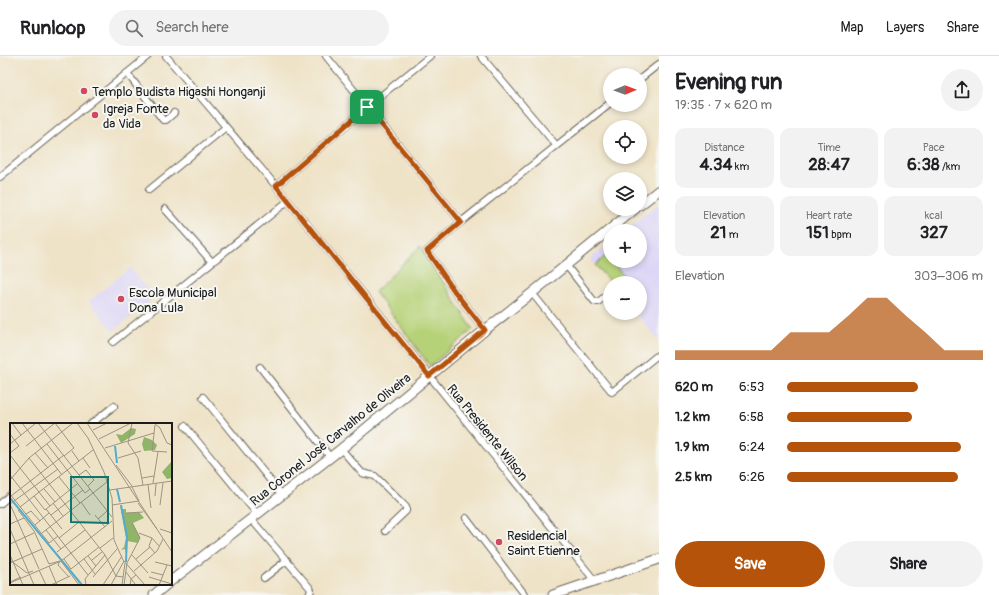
<!DOCTYPE html>
<html lang="en">
<head>
<meta charset="utf-8">
<style>
  body { margin:0; font-family:Pangolin,sans-serif; background:#f2f2f2; color:#202124; height:100vh; display:flex; flex-direction:column; font-size:15px; white-space:nowrap }
  * { box-sizing:border-box; margin:0 }
  p { font-size:13px; color:#757577 }
  .icon { flex:none; width:22px; height:22px; fill:none; stroke:currentColor; stroke-width:2; stroke-linecap:round; stroke-linejoin:round }
  .map { position:relative; flex:1; overflow:hidden }
  .details { display:flex; flex-direction:column; background:#fff; width:340px }
  .details>* { flex:none }
  .needle { width:26px; rotate:89deg }
  .controls { position:absolute; left:603px; top:12px; display:grid; gap:8px }
  .controls a { display:grid; place-items:center; width:44px; height:44px; border-radius:50%; background:#fff; box-shadow:0 2px 6px #0003; font-size:20px }
  .pin { position:absolute; display:grid; place-items:center; width:34px; height:34px; color:#fff; margin:-17px; border-radius:8px; box-shadow:0 2px 6px #0006 }
  .round { display:grid; place-items:center; flex:none; width:42px; height:42px; border-radius:21px; background:#f2f2f2 }
  .overview { display:flex; align-items:center; justify-content:space-between; height:68px; padding:0 16px }
  h1 { font-size:22px; font-weight:700; line-height:30px }
  .figures { display:grid; grid-template-columns:repeat(3,1fr); gap:6px; height:68px; padding:4px 16px }
  .figures div { display:grid; align-content:center; border-radius:10px; background:#f2f2f2; text-align:center }
  .figures b { font-size:17px; font-weight:700 }
  .figures small { font-size:11px; font-weight:400 }
  .figures p { font-size:11px }
  .chart { height:112px; padding:8px 16px }
  .chart p { display:flex; justify-content:space-between }
  .chart svg { width:100%; height:72px; margin-top:4px; fill:#b45309; opacity:.7 }
  .action { display:flex; gap:8px; margin-top:auto; padding:8px 16px }
  .action a { flex:1; height:46px; border-radius:24px; background:#b45309; color:#fff; font-size:16px; font-weight:700; line-height:46px; text-align:center }
  .action a+a { background:#f2f2f2; color:#202124 }
  ul { padding:0 16px; list-style:none; font-size:13px }
  li { display:grid; grid-template-columns:64px 48px 1fr; align-items:center; height:30px }
  li i { height:10px; border-radius:5px; background:#b45309 }
  header { display:flex; align-items:center; gap:24px; box-sizing:border-box; height:56px; padding:0 20px; background:#fff; border-bottom:1px solid #e0e0e0 }
  header strong { font-size:19px }
  nav { display:flex; gap:22px; margin-inline-start:auto; font-size:14px }
  .search { width:280px; height:36px; background:#f2f2f2; display:flex; align-items:center; gap:10px; box-sizing:border-box; padding:0 14px; border-radius:22px; color:#757577; font-size:15px }
  main { display:flex; flex:1; min-height:0 }
  .map>svg:first-child { display:block }
  .built { fill:#ddd5f6 }
  .green { fill:#b6d278; stroke:#69774a }
  .lines { fill:none; stroke-linecap:round; stroke-linejoin:round }
  .street-casing { stroke:#666258; stroke-width:8 }
  .secondary-casing { stroke:#666258; stroke-width:11 }
  .street { stroke:#fff; stroke-width:6 }
  .secondary { stroke:#fff; stroke-width:9 }
  .route-casing { stroke:#fff; stroke-width:8 }
  .route { stroke:#b45309; stroke-width:5 }
  .poi-dot { fill:#d1495b; stroke:#f6f6f2; stroke-width:1.5 }
  .labels { text-anchor:middle; stroke-width:4; stroke-linejoin:round; paint-order:stroke }
  .poi-label { font-size:13px; fill:#1c1c1c; stroke:#f6f6f2; text-anchor:start }
  .street-label { font-size:13px; fill:#1c1c1c; stroke:#f6f6f2 }
  .inset-river { fill:none; stroke:#50adcf; stroke-width:2 }
  .inset-road { fill:none; stroke:#9b9383; stroke-width:1 }
  .view { fill:#0f766e; fill-opacity:0.15; stroke:#0f766e; stroke-width:2 }
  .inset-edge { fill:none; stroke:#1c1c1c; stroke-width:2 }
</style>
</head>
<body>
<header>
<strong>Runloop</strong>
<div class="search"><svg class="icon" aria-label="search" viewBox="0 0 24 24"><circle cx="10" cy="10" r="6"/><path d="M15 15l6 6"/></svg>Search here</div>
<nav><a>Map</a><a>Layers</a><a>Share</a></nav>
</header>
<main>
<div class="map">
<svg width="659" height="539" viewBox="0 0 659 539">
  <rect width="100%" height="100%" fill="#f6f6f2"/>
  <filter id="ink" filterUnits="userSpaceOnUse"><feTurbulence type="fractalNoise" baseFrequency=".025" numOctaves="2"/><feDisplacementMap in="SourceGraphic" scale="8" xChannelSelector="R" yChannelSelector="G"/><feConvolveMatrix kernelMatrix="1 2 1 2 8 2 1 2 1" color-interpolation-filters="sRGB"/></filter>
  <filter id="wash" filterUnits="userSpaceOnUse"><feTurbulence type="fractalNoise" baseFrequency=".012" numOctaves="4" result="noise"/><feDisplacementMap in="SourceGraphic" scale="16" xChannelSelector="R" yChannelSelector="G"/><feGaussianBlur stdDeviation="0.9" result="paint"/><feColorMatrix in="noise" values="0 0 0 0 0 0 0 0 0 0 0 0 0 0 0 0 0 1.4 0 .05"/><feComposite in="paint" operator="in"/></filter>
  <g filter="url(#wash)">
    <rect width="100%" height="100%" fill="#efe3c7"/>
    <path class="built" d="M659,147V285L636,257H640V227H611L590,203L610,186V205H640V175H624Z
      M130,212L154,242L113,275L89,245Z"/>
    <path class="green" d="M420,190L473,273L430,310L375,236Z
      M607,199L610,203V205H612L629,226V227H611L595,209Z"/>
  </g>
  <g filter="url(#ink)">
    <g class="lines">
      <defs>
        <path id="street" d="M166,0L276,130L595,525
          M326,0L461,166
          M481,0L556,89
          M127,17L163,64H166L174,57
          M640,23L659,8
          M0,121L148,0
          M276,130L367,51L430,0
          M149,134L226,71
          M165,153L212,206
          M566,209L594,245L598,246L608,238
          M532,237L612,336L659,298
          M485,274L455,236L427,195L461,166L610,47
          M113,286L288,145
          M260,311L330,401
          M203,341L282,439
          M91,368L114,350
          M185,370L257,458
          M341,393L362,417L375,420L406,451V455L385,475
          M0,448L11,438
          M466,462L525,539
          M251,463L310,532L311,534L309,539
          M264,522L287,504"/>
        <path id="secondary" d="M640,149L659,134
          M171,525L341,393L485,274L532,237L635,153
          M154,539L167,528
          M553,539L659,503"/>
      </defs>
      <use href="#street" class="street-casing"/>
      <use href="#secondary" class="secondary-casing"/>
      <use href="#street" class="street"/>
      <use href="#secondary" class="secondary"/>
    </g>
  </g>
  <g class="lines" filter="url(#ink)">
    <defs>
      <path id="route" d="M367,51L461,166L427,195L455,236L485,274L429,320L276,130Z"/>
    </defs>
    <use href="#route" class="route-casing"/>
    <use href="#route" class="route"/>
  </g>
  <g class="poi-dot">
    <circle cx="84" cy="35" r="4"/>
    <circle cx="95" cy="59" r="4"/>
    <circle cx="121" cy="243" r="4"/>
    <circle cx="499" cy="486" r="4"/>
  </g>
  <g class="labels">
    <g class="poi-label">
      <text x="92" y="40">Templo Budista Higashi Honganji</text>
      <text x="103" y="57">Igreja Fonte<tspan x="103" dy="15">da Vida</tspan></text>
      <text x="129" y="241">Escola Municipal<tspan x="129" dy="15">Dona Lula</tspan></text>
      <text x="507" y="484">Residencial<tspan x="507" dy="15">Saint Etienne</tspan></text>
    </g>
    <g class="street-label">
      <text transform="translate(488 376) rotate(51)" y="5">Rua Presidente Wilson</text>
      <text transform="translate(330 383) rotate(-39)" y="5">Rua Coronel José Carvalho de Oliveira</text>
    </g>
  </g>
  <g transform="translate(10 367)">
    <rect width="162" height="162" fill="#efe3c7"/>
    <path d="M121,5L126,6L125,11L111,20L106,11L112,12ZM134,14L142,17L147,22L145,27L134,28L132,21ZM162,38V55L157,56L152,49ZM110,82L112,86H116V90L129,89L134,95L123,100L130,114L128,120L117,118V135L115,126L111,127L114,124L116,115Z" fill="#90b468"/>
    <path class="inset-river" d="M105,23L107,40M107,66L110,79M0,75L72,162M111,82L117,114L116,139"/>
    <path class="inset-road" d="M2,0L11,12M12,0L52,52M28,0L102,94M45,0L64,25L54,33M67,0L78,15L94,49L102,75L104,117L113,137L135,162M77,0L162,129M122,0L118,20L128,35L133,62M144,0L150,5L157,20L162,22M145,2L142,28L157,29M83,7L97,0M0,11L9,23L0,30M89,16L121,0M0,21L26,0M37,21L75,70L80,66M16,23L45,0M95,25L144,10M62,28L69,38M25,30L38,45M0,32L10,45M19,35L95,132L106,153L113,154M73,35L80,45M108,35L131,28M106,42L122,63M10,45L40,83M0,52L78,152M69,52L76,47L84,57L78,63M49,54L70,80M132,55L144,53M0,57L19,35L63,0M143,60L148,29M138,62L141,85M34,66L45,79M100,67L162,58M0,71L39,120L48,113M1,73L54,32M24,73L35,87L67,61M145,73L146,61M71,79L80,92M43,80L53,93M128,80L147,106M0,81L29,146M0,81L48,46M102,82L129,78L122,64M150,82L153,60M10,84L83,27M36,86L52,106M8,87L24,108L39,141L50,138L48,142L59,154M116,90L133,89M16,91L21,88L30,98M41,92L73,67M85,92L95,104M88,96L97,88M0,101L14,95M25,102L39,90M0,106L24,162M150,106L162,110M36,107L51,126M32,110L97,59M129,110L142,115L149,123M49,115L69,99M142,115L139,123L145,130M0,121L24,110M90,125L103,115M47,129L75,107M0,132L13,162M122,132L138,150M78,133L86,143M54,136L61,146M74,136L85,151M126,136L140,124M0,137L17,150L23,148M82,137L92,129M51,138L69,162M145,139L162,143M0,140L32,126M39,143L47,162M61,146L89,124M29,147L36,162M124,148L147,128L153,116M116,149L125,161M141,149L153,152M83,154L107,126M139,154L162,161M0,159L11,154M0,160L51,138L102,98M41,162L60,153M76,162L75,156L95,132M93,162L112,133M101,162L114,138M112,162L115,140M114,162L117,140L130,115L122,100M120,162L121,156L126,152M149,162L157,142"/>
    <path class="view" d="M61,54H98V100L61,99Z"/>
    <rect width="162" height="162" class="inset-edge"/>
  </g>
</svg>
<div class="controls">
<a><svg class="needle" viewBox="-14 -14 28 28"><path d="M0-13l5 13h-10z" fill="#e53935"/><path d="M0 13l5-13h-10z" fill="#757577"/></svg></a>
<a><svg class="icon" aria-label="locate" viewBox="0 0 24 24"><circle cx="12" cy="12" r="6"/><path d="M12 2v4M12 18v4M2 12h4M18 12h4"/></svg></a>
<a><svg class="icon" aria-label="layers" viewBox="0 0 24 24"><path d="M12 4l9 5-9 5-9-5zM3 14l9 5 9-5"/></svg></a>
<a>+</a>
<a>−</a>
</div>
<div class="pin" style="left:367px;top:51px;background:#1e9e55"><svg class="icon" aria-label="arrive" viewBox="0 0 24 24"><path d="M6 21V4h12l-3 4 3 4H6"/></svg></div>
</div>
<section class="details">
<div class="overview"><div><h1>Evening run</h1><p>19:35 · 7 × 620 m</p></div><a class="round"><svg class="icon" aria-label="share" viewBox="0 0 24 24"><path d="M12 15V3M7 8l5-5 5 5M5 13v7h14v-7"/></svg></a></div>
<div class="figures">
<div><p>Distance</p><b>4.34<small> km</small></b></div>
<div><p>Time</p><b>28:47</b></div>
<div><p>Pace</p><b>6:38<small> /km</small></b></div>
</div>
<div class="figures">
<div><p>Elevation</p><b>21<small> m</small></b></div>
<div><p>Heart rate</p><b>151<small> bpm</small></b></div>
<div><p>kcal</p><b>327</b></div>
</div>
<div class="chart"><p><span>Elevation</span>303–306 m</p>
<svg viewBox="0 0 160 44" preserveAspectRatio="none"><path d="M0 44V38L10 38L20 38L30 38L40 38L50 38L60 27L70 27L80 27L90 17L100 6L110 6L120 17L130 27L140 38L150 38L160 38V44z"/></svg>
</div>
<ul>
<li><b>620 m</b>6:53<i style="width:67%"></i></li>
<li><b>1.2 km</b>6:58<i style="width:64%"></i></li>
<li><b>1.9 km</b>6:24<i style="width:89%"></i></li>
<li><b>2.5 km</b>6:26<i style="width:87%"></i></li>
</ul>
<div class="action"><a>Save</a><a>Share</a></div>
</section>
</main>
</body>
</html>
